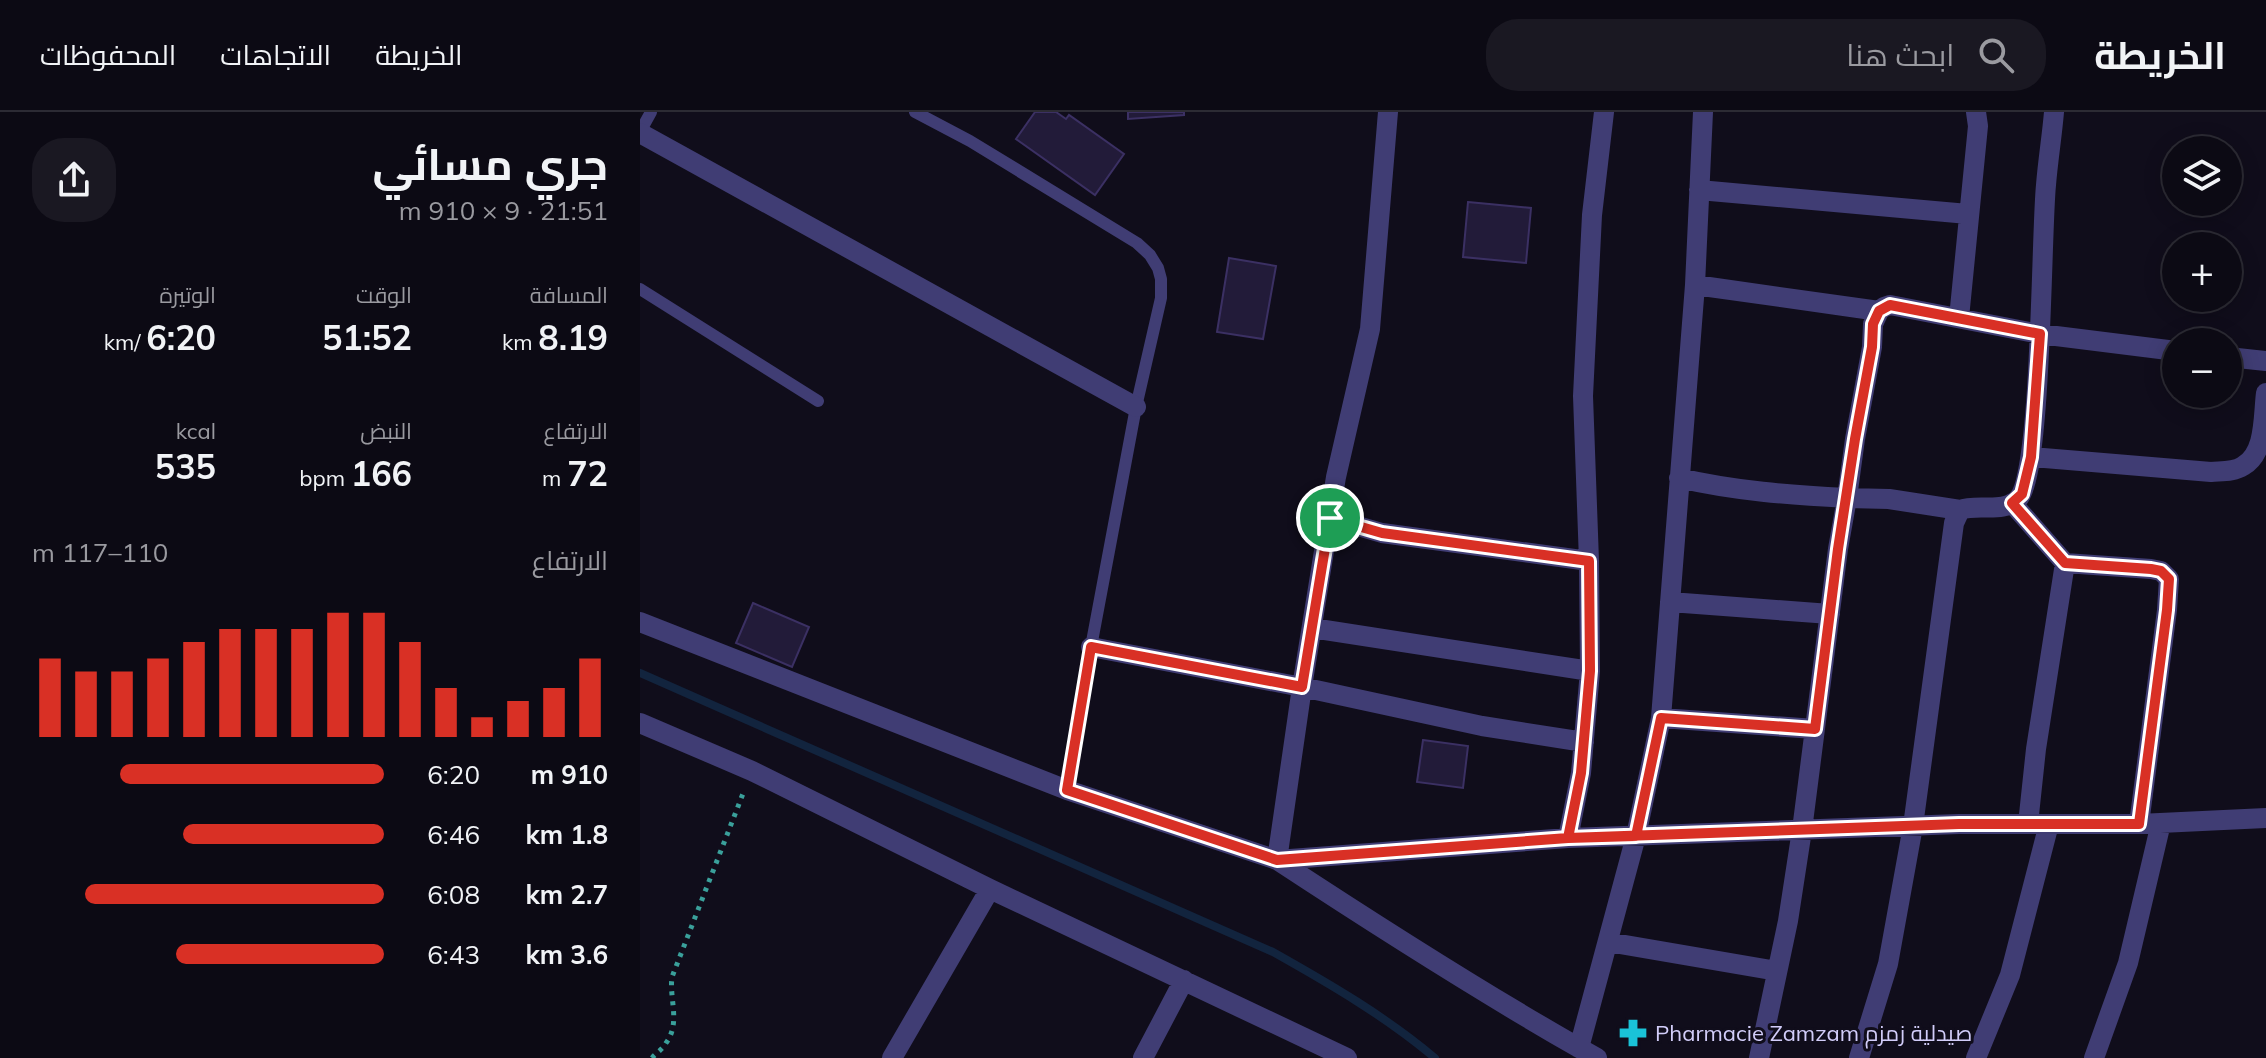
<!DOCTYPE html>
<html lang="ar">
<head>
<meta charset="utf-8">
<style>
  body { margin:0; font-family:Mulish,Cairo,sans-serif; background:#1a1822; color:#f1f3f6; direction:rtl; height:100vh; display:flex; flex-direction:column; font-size:30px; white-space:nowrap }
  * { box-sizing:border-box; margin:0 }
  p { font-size:26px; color:#9a9aa0 }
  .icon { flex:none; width:44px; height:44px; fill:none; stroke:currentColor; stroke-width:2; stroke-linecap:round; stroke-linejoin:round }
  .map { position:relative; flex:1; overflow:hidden; direction:ltr }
  .panel { display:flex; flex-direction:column; background:#0c0a14; width:640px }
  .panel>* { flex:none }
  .buttons { position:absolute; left:1522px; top:24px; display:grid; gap:16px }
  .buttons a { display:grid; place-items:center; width:80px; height:80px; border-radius:50%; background:#0c0a14; box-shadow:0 4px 20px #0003,0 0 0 2px #2c2b34; font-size:40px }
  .pin { position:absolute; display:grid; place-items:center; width:68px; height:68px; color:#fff; margin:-34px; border:4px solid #fff; border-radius:50%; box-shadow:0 2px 8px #0007 }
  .round { display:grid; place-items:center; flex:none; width:84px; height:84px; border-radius:32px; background:#1a1822 }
  .headline { display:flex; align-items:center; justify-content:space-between; height:136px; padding:0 32px }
  h1 { font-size:44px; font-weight:700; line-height:60px }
  .metrics { display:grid; grid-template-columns:repeat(3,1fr); gap:12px; height:136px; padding:8px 32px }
  .metrics div { display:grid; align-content:center }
  .metrics b { font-size:34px; font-weight:700 }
  .metrics small { font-size:22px; font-weight:400 }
  .metrics p { font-size:22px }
  .chart { height:224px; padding:16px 32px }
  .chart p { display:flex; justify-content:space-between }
  .chart svg { width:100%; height:144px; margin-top:8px; stroke:#d93025; stroke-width:6 }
  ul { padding:0 32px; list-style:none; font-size:26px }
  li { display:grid; grid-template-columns:128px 96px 1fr; align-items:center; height:60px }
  li i { height:20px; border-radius:10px; background:#d93025 }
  header { display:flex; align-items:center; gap:48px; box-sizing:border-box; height:112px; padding:0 40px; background:#0c0a14; border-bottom:2px solid #2c2b34 }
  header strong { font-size:38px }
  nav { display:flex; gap:44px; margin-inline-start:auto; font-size:28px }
  .search { width:560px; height:72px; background:#1a1822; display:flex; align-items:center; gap:20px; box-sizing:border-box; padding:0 28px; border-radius:32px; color:#9a9aa0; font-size:30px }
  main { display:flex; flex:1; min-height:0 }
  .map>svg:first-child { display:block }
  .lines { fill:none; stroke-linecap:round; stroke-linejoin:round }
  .stream { stroke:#12243e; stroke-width:8 }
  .building { fill:#221b39; stroke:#3b3063; stroke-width:2 }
  .path { stroke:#3aa09b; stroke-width:5; stroke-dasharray:4 6; stroke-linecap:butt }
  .service { stroke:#403d74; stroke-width:12 }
  .minor { stroke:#403d74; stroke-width:20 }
  .route-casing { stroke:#fff; stroke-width:16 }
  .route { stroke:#d93025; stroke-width:10 }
  .labels { text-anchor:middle; stroke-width:6; stroke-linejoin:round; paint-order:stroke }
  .poi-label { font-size:22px; fill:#d2cdf9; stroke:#100d1b; text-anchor:start }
</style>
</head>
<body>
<header>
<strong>الخريطة</strong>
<div class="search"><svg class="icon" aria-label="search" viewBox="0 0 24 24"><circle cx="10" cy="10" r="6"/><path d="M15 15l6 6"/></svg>ابحث هنا</div>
<nav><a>الخريطة</a><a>الاتجاهات</a><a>المحفوظات</a></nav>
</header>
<main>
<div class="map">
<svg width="1626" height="946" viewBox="0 0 1626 946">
  <rect width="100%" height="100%" fill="#100d1b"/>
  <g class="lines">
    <path class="stream" d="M0,561L633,840C690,872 745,904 795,946"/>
  </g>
  <path class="building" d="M395,0H416L426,7L429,3L484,42L455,83L376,27Z
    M488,0H544V3L488,7Z
    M828,90L891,96L886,151L823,145Z
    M589,146L636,154L623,227L577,220Z
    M113,491L169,515L152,555L96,531Z
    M783,628L828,634L823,676L777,670Z"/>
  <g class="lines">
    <path class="path" d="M12,946C16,941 23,937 26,931C41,911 29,887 32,865L104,679"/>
    <path class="service" d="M275,0L330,29L497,131L510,143L518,156L521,167V186L496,295L451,535L427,678
      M0,20L11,0
      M0,177L178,289"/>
    <path class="minor" d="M748,0L730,217L696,365L662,575L637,748C742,817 848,885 957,946
      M0,21L496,295
      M1059,78L1328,102
      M1055,173L1239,199L1244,195L1250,193L1400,222L1536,239
      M1319,206L1338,14L1336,0
      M1588,245L1626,249
      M1391,345L1571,360C1581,359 1594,360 1603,354C1626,341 1623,304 1626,281
      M1039,366C1095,379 1150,383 1207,386L1215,327L1232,235L1233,212L1239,199
      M1372,391L1425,451L1511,457L1521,459L1529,467L1527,498L1499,712
      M690,406L742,421L949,449
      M1030,490L1190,502
      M0,510L427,678L637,748L928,726L1319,712H1499L1626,706
      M672,516L950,559
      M451,535L662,575L842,614L944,630
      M1021,606L1175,617
      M0,611L112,659L350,777L707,946
      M1388,712L1396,637L1425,451
      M928,726L941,661L950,559L949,449L943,284L952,103L964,0
      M968,830L1137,859
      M939,936L996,724L1021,606L1055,173L1063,0
      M252,946L350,777
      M503,946L544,868
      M1119,946L1148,809L1162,718L1198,437L1207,386L1249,387L1320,398
      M1219,946L1248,852L1273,714L1314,411L1320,398C1338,391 1363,402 1378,387C1402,363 1401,121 1406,73C1408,48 1412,24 1414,0
      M1336,946L1370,863L1409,712
      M1454,946L1488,851L1521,711"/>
  </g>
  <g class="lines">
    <defs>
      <path id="route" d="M690,406L662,575L451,535L427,678L637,748L928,726L1319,712H1499L1527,498L1529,467L1521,459L1511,457L1425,451L1372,391L1382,382L1391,345L1400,222L1250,193L1239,199L1233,212L1232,235L1215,327L1198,437L1175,617L1021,606L996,724L928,726L941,661L950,559L949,449L742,421L690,406"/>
    </defs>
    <use href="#route" class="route-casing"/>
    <use href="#route" class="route"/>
  </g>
  <defs>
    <symbol id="pharmacy-bare" viewBox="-9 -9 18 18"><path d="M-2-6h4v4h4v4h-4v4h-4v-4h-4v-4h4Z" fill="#1ac3d8" stroke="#100d1b" stroke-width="2.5" paint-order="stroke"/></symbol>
  </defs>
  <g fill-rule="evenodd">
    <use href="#pharmacy-bare" x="973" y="901" width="40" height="40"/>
  </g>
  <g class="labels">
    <g class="poi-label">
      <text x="1015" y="929">Pharmacie Zamzam صيدلية زمزم</text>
    </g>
  </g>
</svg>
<div class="buttons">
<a><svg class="icon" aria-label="layers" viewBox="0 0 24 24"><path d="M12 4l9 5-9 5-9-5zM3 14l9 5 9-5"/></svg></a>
<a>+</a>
<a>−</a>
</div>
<div class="pin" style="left:690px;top:406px;background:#1e9e55"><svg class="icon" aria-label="arrive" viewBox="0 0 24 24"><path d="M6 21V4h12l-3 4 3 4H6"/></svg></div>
</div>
<section class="panel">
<div class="headline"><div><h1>جري مسائي</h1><p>21:51 · 9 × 910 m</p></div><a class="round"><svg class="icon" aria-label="share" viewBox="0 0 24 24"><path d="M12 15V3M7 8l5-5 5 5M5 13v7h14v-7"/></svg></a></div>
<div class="metrics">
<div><p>المسافة</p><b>8.19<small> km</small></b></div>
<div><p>الوقت</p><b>51:52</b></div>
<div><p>الوتيرة</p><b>6:20<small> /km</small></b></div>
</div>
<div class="metrics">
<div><p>الارتفاع</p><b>72<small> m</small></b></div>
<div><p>النبض</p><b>166<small> bpm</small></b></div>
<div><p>kcal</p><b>535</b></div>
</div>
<div class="chart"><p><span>الارتفاع</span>110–117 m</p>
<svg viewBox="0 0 160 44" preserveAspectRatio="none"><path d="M5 44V20M15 44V24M25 44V24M35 44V20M45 44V15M55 44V11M65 44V11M75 44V11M85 44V6M95 44V6M105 44V15M115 44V29M125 44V38M135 44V33M145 44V29M155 44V20"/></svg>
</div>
<ul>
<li><b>910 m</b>6:20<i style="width:75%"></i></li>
<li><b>1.8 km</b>6:46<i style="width:57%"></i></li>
<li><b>2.7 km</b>6:08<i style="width:85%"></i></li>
<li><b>3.6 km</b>6:43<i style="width:59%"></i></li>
</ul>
</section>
</main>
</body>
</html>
